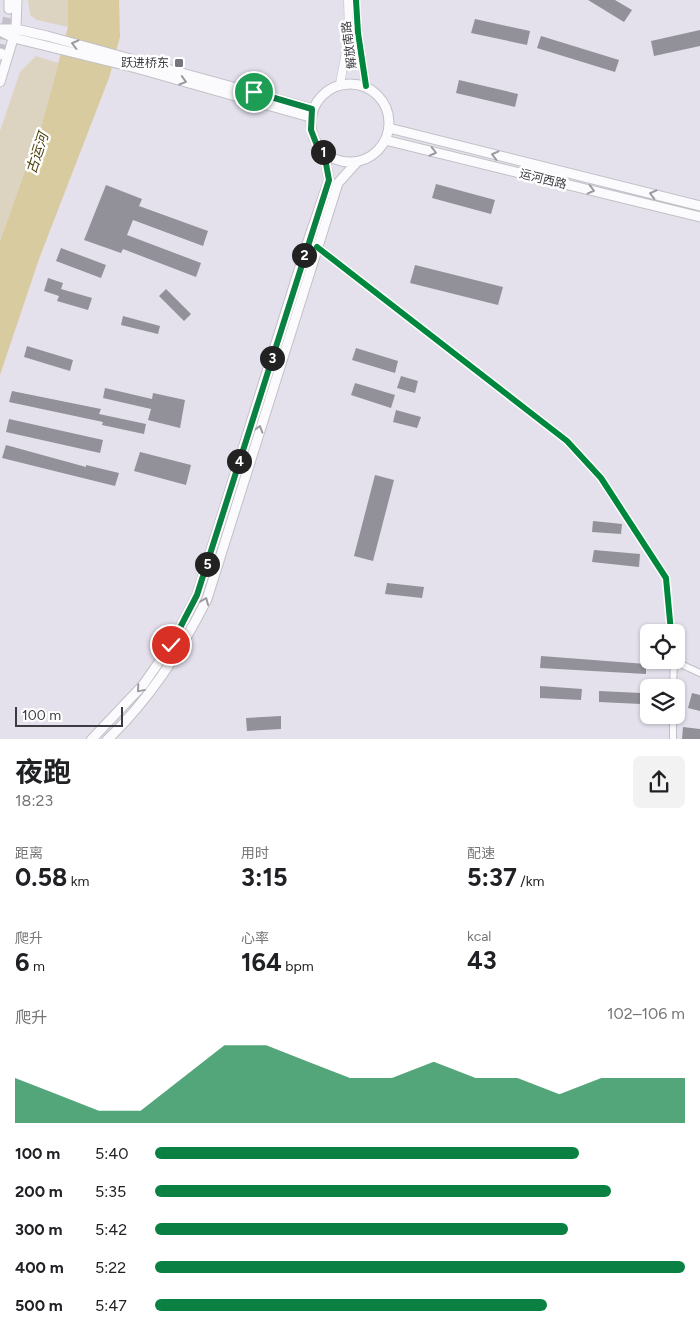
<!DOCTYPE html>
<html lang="zh">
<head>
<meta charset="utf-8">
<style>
  body { margin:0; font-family:Figtree,"Noto Sans SC",sans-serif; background:#f2f2f2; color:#202124; height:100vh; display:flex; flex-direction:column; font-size:19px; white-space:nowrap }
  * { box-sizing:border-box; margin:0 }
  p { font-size:16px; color:#757577 }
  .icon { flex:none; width:28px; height:28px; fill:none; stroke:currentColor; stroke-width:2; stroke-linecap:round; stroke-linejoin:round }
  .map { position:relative; height:739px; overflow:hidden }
  .panel { display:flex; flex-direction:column; background:#fff; flex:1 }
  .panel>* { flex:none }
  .buttons { position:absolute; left:640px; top:624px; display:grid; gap:10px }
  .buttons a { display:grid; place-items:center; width:45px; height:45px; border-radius:8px; background:#fff; box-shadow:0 1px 4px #0004; font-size:25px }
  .scale { position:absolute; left:15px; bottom:12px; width:108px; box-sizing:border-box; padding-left:5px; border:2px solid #3d3b42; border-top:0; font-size:14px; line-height:18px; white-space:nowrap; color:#3d3b42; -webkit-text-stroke:4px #fff; paint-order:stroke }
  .pin { position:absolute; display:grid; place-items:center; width:42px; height:42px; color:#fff; margin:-21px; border:2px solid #fff; border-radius:50%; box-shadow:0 1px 5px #0007 }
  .km { position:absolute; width:25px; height:25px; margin:-12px; border-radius:50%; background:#222; color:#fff; font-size:14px; line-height:25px; text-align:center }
  .round { display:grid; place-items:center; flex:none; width:52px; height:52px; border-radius:8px; background:#f2f2f2 }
  .head { display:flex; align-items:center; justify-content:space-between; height:85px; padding:0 15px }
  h1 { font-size:28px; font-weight:700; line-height:38px }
  .metrics { display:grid; grid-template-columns:repeat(3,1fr); gap:8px; height:85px; padding:5px 15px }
  .metrics div { display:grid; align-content:center }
  .metrics b { font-size:25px; font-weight:700 }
  .metrics small { font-size:14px; font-weight:400 }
  .metrics p { font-size:14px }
  .chart { height:140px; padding:10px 15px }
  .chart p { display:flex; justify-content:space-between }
  .chart svg { width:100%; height:90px; margin-top:5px; fill:#0b8043; opacity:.7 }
  ul { padding:0 15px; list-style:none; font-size:16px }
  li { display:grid; grid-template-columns:80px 60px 1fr; align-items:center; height:38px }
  li i { height:12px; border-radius:6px; background:#0b8043 }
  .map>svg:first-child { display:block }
  .green { fill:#dcd4c1 }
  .water { fill:#d9cba0 }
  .building { fill:#929098 }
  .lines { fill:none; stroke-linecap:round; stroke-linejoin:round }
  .secondary-tunnel { stroke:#c3c0ca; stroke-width:9; stroke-dasharray:9 4.5; stroke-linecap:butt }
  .minor-casing { stroke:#c2c0c7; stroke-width:8 }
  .tertiary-casing { stroke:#c2c0c7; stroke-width:9 }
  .secondary-casing { stroke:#c2c0c7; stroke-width:11 }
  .minor { stroke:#fbfafc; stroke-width:6 }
  .tertiary { stroke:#fbfafc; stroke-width:8 }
  .secondary { stroke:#fbfafc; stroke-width:9 }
  .cycleway-casing { stroke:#fff; stroke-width:9 }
  .cycleway { stroke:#00873e; stroke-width:6 }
  .oneway { stroke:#9c9a9f }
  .route-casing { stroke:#fff; stroke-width:10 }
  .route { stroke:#0b8043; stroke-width:6 }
  .poi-dot { fill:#77757e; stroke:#fff; stroke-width:2 }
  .labels { text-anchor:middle; stroke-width:5; stroke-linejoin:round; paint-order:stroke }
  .street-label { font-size:12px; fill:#3d3b42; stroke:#fff }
  .poi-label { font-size:12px; fill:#3d3b42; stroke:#fff; text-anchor:end }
  .water-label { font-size:14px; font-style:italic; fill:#4f420d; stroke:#fff }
</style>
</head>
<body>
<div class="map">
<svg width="700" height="740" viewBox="0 0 700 740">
  <rect width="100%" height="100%" fill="#e4e1ec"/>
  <path class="green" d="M28,0H68V27L37,20L30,15Z
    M36,56L58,63L42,124L0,241V131L20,72Z"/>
  <path class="water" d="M68,0H119L120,37L109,78L39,259L0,375V241L42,124L68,27Z"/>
  <path class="building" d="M588,0H615L632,10L624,22Z
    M475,19L530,31L527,45L471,33Z
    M700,30V46L654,56L651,41Z
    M541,36L619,60L615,72L537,48Z
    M459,80L518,94L515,107L456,93Z
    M436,184L495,200L491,214L432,198Z
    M106,185L142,199L139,206L208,231L203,246L133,220L127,235L201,263L196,277L123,249L121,253L84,240Z
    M61,248L106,265L101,278L56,261Z
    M415,265L503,287L498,305L410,283Z
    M48,278L63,283L61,289L92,298L88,310L57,301L59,296L44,291Z
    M166,289L191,314L184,321L159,296Z
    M123,316L160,326L158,334L121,325Z
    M27,346L73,360L70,371L24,357Z
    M356,348L398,361L395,373L352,360Z
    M401,376L418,381L415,393L397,388Z
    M355,383L395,395L391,408L351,395Z
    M105,388L152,399L153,393L185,400L180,428L148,420L151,409L103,398Z
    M12,391L101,409L99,414L146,424L144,434L102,425L103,422L9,402Z
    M396,410L421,417L417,428L393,422Z
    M9,419L103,440L100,453L6,432Z
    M6,445L86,467V465L119,473L115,486L2,458Z
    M140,452L191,465L186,485L134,471Z
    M375,475L394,480L373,561L354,556Z
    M593,521L622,524L621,534L592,532Z
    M594,550L640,554L639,567L592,562Z
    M387,583L424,587L422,598L385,594Z
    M541,656L646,664V674L540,668Z
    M540,686L582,689L581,700L540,698Z
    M599,691L641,693V704L599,702Z
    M692,693L700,695V711L688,708Z
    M281,716V729L247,731L246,718Z
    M683,727L700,729V740H682Z"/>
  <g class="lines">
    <path class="secondary-tunnel" d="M1,53L9,9"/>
    <defs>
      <path id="minor" d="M317,247L567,441L601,478L666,578L671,632
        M674,661L700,673
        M673,688L674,660
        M673,740V715"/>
      <path id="tertiary" d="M356,0L358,33L366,86
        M340,84L349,35L348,0"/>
      <path id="secondary" d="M9,9V0
        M0,29H16L47,36L313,109
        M0,31L14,38L136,68L310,117
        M0,55L1,53
        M0,82L16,29L17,0
        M311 123a39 39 0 1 1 78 0a39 39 0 1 1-78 0Z
        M389,128L700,206
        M385,140L700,217
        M91,740L143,685L171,645L197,595L308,241L329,180L324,153
        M107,740C150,699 181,651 207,599L338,183L357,162"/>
    </defs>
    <use href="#minor" class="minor-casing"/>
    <use href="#tertiary" class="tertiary-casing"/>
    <use href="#secondary" class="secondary-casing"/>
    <use href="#minor" class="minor"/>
    <use href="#tertiary" class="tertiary"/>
    <use href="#secondary" class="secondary"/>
    <defs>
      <path id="cycleway" d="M356,0L358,33L366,86
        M317,247L567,441L601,478L666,578L671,632"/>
    </defs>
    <use href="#cycleway" class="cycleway-casing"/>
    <use href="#cycleway" class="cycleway"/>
  </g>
  <defs><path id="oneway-chevron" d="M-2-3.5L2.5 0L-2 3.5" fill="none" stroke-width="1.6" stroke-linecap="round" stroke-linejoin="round" transform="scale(1.25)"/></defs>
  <g class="oneway">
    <use href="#oneway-chevron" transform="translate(75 44) rotate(-166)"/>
    <use href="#oneway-chevron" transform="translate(183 81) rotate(16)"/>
    <use href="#oneway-chevron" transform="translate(433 152) rotate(14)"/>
    <use href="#oneway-chevron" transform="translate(495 155) rotate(-166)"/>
    <use href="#oneway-chevron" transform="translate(591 190) rotate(14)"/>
    <use href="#oneway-chevron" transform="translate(653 194) rotate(-166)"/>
    <use href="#oneway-chevron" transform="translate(259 429) rotate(-73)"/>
    <use href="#oneway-chevron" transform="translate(205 601) rotate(-67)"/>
    <use href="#oneway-chevron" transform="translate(140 689) rotate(130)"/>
  </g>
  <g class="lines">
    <defs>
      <path id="route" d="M171,645L197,595L329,180L324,153L316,143L311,130L312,109L254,92"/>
    </defs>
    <use href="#route" class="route-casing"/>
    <use href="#route" class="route"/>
  </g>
  <rect class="poi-dot" x="174" y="58" width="10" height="10" rx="2.5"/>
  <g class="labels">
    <g class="street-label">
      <text transform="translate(349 45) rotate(-97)" y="4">解放南路</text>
      <text transform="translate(543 179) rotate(14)" y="4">运河西路</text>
    </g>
    <g class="poi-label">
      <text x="169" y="67">跃进桥东</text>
    </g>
    <g class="water-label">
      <text transform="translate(37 153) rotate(-72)" y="5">古运河</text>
    </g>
  </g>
</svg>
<div class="buttons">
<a><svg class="icon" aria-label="locate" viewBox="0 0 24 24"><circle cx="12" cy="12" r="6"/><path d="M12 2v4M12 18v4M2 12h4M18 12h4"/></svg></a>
<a><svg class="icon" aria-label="layers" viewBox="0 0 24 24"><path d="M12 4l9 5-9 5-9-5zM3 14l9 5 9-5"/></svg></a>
</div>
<div class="scale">100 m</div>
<div class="pin" style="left:254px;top:92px;background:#1e9e55"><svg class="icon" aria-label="arrive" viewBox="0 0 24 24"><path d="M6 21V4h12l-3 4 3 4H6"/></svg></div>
<div class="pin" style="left:171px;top:645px;background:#d93025"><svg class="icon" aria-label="check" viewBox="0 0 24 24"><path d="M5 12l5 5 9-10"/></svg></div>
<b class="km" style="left:323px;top:152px">1</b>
<b class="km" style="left:304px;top:255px">2</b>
<b class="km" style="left:272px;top:358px">3</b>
<b class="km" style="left:239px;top:461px">4</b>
<b class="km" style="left:207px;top:564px">5</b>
</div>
<section class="panel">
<div class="head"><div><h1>夜跑</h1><p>18:23</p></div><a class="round"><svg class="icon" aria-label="share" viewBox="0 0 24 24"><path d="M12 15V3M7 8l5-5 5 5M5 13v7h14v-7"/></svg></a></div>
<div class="metrics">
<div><p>距离</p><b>0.58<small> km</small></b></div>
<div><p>用时</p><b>3:15</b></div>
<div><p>配速</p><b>5:37<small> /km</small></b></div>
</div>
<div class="metrics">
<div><p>爬升</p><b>6<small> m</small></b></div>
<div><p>心率</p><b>164<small> bpm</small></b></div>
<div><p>kcal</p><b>43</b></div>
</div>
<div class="chart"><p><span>爬升</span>102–106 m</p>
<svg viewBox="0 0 160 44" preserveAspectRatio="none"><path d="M0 44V22L10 30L20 38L30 38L40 22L50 6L60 6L70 14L80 22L90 22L100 14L110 22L120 22L130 30L140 22L150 22L160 22V44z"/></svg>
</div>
<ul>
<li><b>100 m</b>5:40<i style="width:80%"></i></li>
<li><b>200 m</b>5:35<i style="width:86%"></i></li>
<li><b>300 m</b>5:42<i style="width:78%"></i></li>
<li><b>400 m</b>5:22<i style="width:100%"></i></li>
<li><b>500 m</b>5:47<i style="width:74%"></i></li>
</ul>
</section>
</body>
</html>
